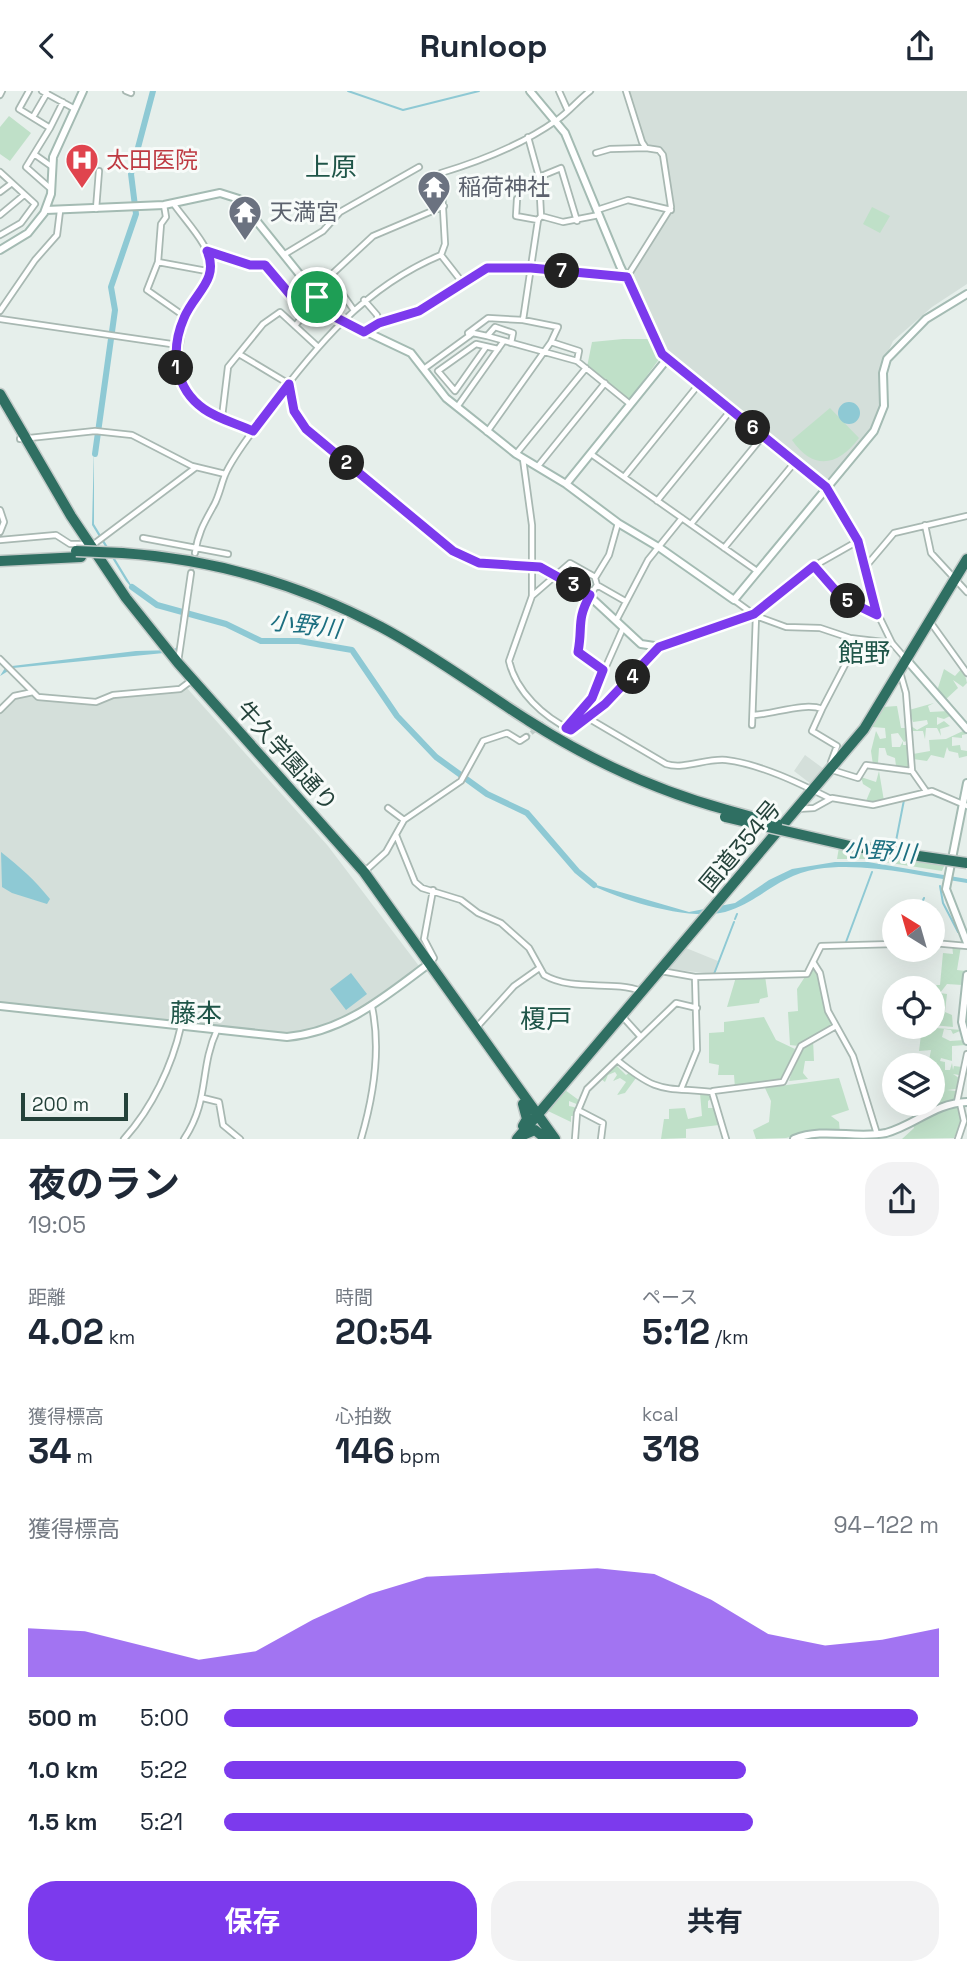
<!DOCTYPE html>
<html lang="ja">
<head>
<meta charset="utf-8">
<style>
  body { margin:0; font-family:"Space Grotesk","Noto Sans JP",sans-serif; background:#f2f2f3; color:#1f2937; height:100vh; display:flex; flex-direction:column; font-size:26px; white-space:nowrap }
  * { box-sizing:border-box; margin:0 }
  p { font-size:23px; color:#747a83 }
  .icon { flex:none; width:38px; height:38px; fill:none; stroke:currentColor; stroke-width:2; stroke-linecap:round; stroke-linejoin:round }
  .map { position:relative; height:1048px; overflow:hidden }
  .side { display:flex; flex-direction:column; background:#fff; flex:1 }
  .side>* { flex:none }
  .needle { width:46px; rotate:323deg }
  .fabs { position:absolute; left:882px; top:808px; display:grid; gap:14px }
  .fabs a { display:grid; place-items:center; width:63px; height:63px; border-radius:50%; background:#fff; box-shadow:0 7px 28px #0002; font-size:35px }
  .scale { position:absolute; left:21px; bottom:18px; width:107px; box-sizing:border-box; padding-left:7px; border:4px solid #24423a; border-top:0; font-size:19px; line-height:24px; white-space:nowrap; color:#24423a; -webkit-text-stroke:5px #f7fbf9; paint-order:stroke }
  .pin { position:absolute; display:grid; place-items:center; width:60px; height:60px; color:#fff; margin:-30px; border:4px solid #fff; border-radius:50%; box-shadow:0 2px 7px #0007 }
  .km { position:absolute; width:35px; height:35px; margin:-18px; border-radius:50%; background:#222; color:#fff; font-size:19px; line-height:35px; text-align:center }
  .round { display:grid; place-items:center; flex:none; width:74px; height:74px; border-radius:28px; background:#f2f2f3 }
  .summary { display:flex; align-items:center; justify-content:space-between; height:119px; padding:0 28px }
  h1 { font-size:38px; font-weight:700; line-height:52px }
  .metrics { display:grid; grid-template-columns:repeat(3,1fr); gap:10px; height:119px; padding:7px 28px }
  .metrics div { display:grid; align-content:center }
  .metrics b { font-size:35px; font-weight:700 }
  .metrics small { font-size:19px; font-weight:400 }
  .metrics p { font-size:19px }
  .chart { height:196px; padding:14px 28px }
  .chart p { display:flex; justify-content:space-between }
  .chart svg { width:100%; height:126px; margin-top:7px; fill:#7c3aed; opacity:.7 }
  .action { display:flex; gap:14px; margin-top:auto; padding:14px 28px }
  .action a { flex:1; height:80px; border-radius:28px; background:#7c3aed; color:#fff; font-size:28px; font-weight:700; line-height:80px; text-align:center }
  .action a+a { background:#f2f2f3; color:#1f2937 }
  ul { padding:0 28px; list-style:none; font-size:23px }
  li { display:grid; grid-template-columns:112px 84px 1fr; align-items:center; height:52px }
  li i { height:18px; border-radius:9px; background:#7c3aed }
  header { display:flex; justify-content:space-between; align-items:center; height:91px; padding:0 28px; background:#fff; font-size:32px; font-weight:700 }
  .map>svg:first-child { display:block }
  .built { fill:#d4dfda }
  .green { fill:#bfe0c8 }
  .water { fill:#8ec9d4 }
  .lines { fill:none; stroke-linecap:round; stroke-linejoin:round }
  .stream { stroke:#8ec9d4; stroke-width:2 }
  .river { stroke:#8ec9d4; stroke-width:6 }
  .street-tunnel { stroke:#bfccc8; stroke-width:4.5; stroke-dasharray:4.5 2; stroke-linecap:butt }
  .street-casing { stroke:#a8b8b2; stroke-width:8 }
  .secondary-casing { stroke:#a4bbb3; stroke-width:10 }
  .highway-casing { stroke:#c2cac8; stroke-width:13 }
  .street { stroke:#fff; stroke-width:4.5 }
  .secondary { stroke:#fff; stroke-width:6 }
  .highway { stroke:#2f6f62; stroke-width:10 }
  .highway-bridge-casing { stroke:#c2cac8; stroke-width:13; stroke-linecap:butt }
  .highway-bridge { stroke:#2f6f62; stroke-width:10 }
  .route-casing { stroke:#fff; stroke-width:14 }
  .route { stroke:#7c3aed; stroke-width:9 }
  .labels { text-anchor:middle; stroke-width:6; stroke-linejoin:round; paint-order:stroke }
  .health-label { font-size:23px; fill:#be3a42; stroke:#f7fbf9; text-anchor:start }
  .worship-label { font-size:23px; fill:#5b616d; stroke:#f7fbf9; text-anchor:start }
  .street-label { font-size:23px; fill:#24423a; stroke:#f7fbf9 }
  .water-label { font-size:24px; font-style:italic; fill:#1c6f80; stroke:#f7fbf9 }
  .quarter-label { font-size:26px; fill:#1f5548; stroke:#f7fbf9 }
</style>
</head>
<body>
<header><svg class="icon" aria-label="back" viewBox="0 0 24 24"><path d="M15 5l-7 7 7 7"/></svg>Runloop<svg class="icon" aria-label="share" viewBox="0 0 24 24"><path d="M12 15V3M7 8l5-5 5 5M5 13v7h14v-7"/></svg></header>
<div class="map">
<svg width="967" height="1048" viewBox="0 0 967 1048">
  <rect width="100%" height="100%" fill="#e6efeb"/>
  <path class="built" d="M627,0H967V193L932,216L893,250L879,281L882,313L872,337L827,389L822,388L661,258L630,185L673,118L664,62L660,57L645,54Z
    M186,596L328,755L419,875L342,930L310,940L280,943L0,911V621L16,606L27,603L94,612L114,605L180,601Z
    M805,664L824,678L811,693L794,680Z
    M686,857L718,870L714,883L668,878Z"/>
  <path class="green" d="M9,25L31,42L10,70L0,63V36Z
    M872,116L890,125L880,142L863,133Z
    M623,248H649L660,267L629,309L587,276L592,251Z
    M830,317L859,347C839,374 814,381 792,349Z
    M963,576L967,592L963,596L953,589L958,597L945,609L937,600L944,578L955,585Z
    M934,612L928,615L930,621L949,620L952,624L944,628L937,626V634L944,630L950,635L940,638L941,645L937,637H926L925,648L923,640H910L911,635L917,639L928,633L927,629L913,631L909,619Z
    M897,615L901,637H906L908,649L904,651L898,642L891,643L892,656H900L903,650V654H908L911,678L889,675H896L895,667L887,664L885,657H879L878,672L883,674H873L871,660L876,640L880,648L886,647L885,637L872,636L883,616Z
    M965,639L967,643L962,644V647L952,646V655L960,654L961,659L967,660V665L959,667L958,662L949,660L947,656L944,667L931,664L927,670L913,668V663L930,660L929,649L946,648Z
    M879,680L884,710L861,711L866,710L871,698L863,693L861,686L876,691Z
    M839,756L945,773L942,780L865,768H837Z
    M952,853L961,855L957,879L966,880L962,894L947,893L940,902L947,903L945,921L952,924L953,936L933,934V898L935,894H940L943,862L953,863Z
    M812,875C827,886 822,917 833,934L799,955L790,954L788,921L798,920L797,898Z
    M765,885L768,906L760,908L759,912L727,916L736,886Z
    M764,926L776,949L795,958L783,987L777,991L735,997L734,984H718L719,974L709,972V942L724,941V931Z
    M922,936L962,939L953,943L951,939L944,938L942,946L950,950L965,949L966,954L952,955V970L941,967L940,970L945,971V979H950L952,972L953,979L954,975L962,976L959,984L953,983L959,987L956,998L947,999L956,1000L955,1009L933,1014L915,1024L910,1013H933V975H915L928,974L931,959L919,960Z
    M813,948L814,970H805L803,982L808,988L789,990L798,961Z
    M615,973L626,984L630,981L636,987L625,1002L617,1004L626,991L620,987L613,990L617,984L615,981L608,984L605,991L601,988Z
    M839,987L849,1019L831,1025L839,1031L840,1042L817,1039L786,1047L756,1048L753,1039L769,1031L771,1010L765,997Z
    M565,999L580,1010L579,1014L569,1010V1015L578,1017L576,1025H571V1031L548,1020Z
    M710,1001L714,1006L708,1010V1017H714V1013L719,1034L686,1038V1047L661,1048L664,1028H669V1018L685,1017L688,1028L702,1025L700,1002Z
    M957,1014L961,1032L954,1047L902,1048L914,1037L912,1031L929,1022Z"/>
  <path class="water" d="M838 322a11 11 0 1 1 22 0a11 11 0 1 1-22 0Z
    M94,358V433L136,502L126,490L92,434Z
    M181,523H184L179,557L174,561L13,577L0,585L5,577L12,575L136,560L173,559L177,556Z
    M1,761C21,777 34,788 50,808L47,813L12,802L2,796Z
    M835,771H868L967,788V792C918,785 867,771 817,778C780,784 763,807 731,819C696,833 618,809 586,791L689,821L735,812L769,789L792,778Z
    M351,882L367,903L346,919L330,898Z"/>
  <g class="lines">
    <path class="stream" d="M348,0L403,19L479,0
      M182,523L183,521
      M896,750L904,709
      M940,795L943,812L958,841
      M918,821L924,807
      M735,828L737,823
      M846,851L872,781
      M814,865L818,856
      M673,872L681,862
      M714,883L734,831"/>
    <path class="river" d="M95,363L115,219L111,196L136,123L131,83L153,0
      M132,496L157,514L226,533L261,550H299L352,559L397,625L436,666L487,703L527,722L577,780L594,794"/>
    <path class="street-tunnel" d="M191,482L195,462
      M526,646L544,632"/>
    <defs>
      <path id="street" d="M29,0L19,18L50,37L63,11
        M42,0L75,18
        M126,0L131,2
        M559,0L568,20
        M0,4L2,0
        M33,26L47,2
        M50,37L26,76L51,98
        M528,46L539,86L541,125
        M596,62L610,58L646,57
        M34,63L51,75
        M0,81L35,113L21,132L0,144
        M539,86L561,77L577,130
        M0,101L12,92
        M517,108L516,125L538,129L541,125L563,131L599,124
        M164,114L166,126L161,133L158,171L147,199L184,225
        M96,118L99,80
        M597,119L628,109L671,119
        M0,124L24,104
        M207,161L250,174L265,175L304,220
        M285,163L323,140L340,121L419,76
        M441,164L462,191
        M158,171L212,181C213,157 186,131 173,112
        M212,181L184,225L176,281L184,298L204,318L222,326
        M364,209L377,224L379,232
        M353,218L330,185L373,145L444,115
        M0,220L35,169L57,144L60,120
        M0,228L178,254
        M523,229L538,129
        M295,235L317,206
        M364,240L379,232L419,220L487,177H531L627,186L671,116L663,64L659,59L646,57L642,51L626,0
        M469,245L468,242L488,227L523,229L558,236L551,251
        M487,245L577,270L630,313
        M486,256L455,300L438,280L476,253L498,258
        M239,263L289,293
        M425,277L473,242L487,245L495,236L513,242L511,252
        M457,316L503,251
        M253,340L222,326L228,276L263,233L280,221L318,256
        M487,341L551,251L579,260L577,270
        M20,348L95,340L132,344L192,375L225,383
        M516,363L586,277
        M591,363L757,480
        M523,368L532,434V505L509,570C516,601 544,626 571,639L605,613L659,556
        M538,375L605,292
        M624,386L699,293
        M826,396L853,437L865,467L872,511L892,552L905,567
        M657,410L731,319
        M0,419L4,431L0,441
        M691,433L763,345
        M925,434L931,462L967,501
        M143,447L228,463
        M0,449L56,444L70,453H94L195,377
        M724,457L795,371
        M195,462C198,442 204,432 214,414C219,405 221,394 225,384C234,363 253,341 266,322C315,256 364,196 441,164L445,153L441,82C481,70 522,54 557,29C569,21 578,9 590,0
        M867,474L894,442L967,425
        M814,475L842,507L877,523
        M597,494L625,510
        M532,505L570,472L595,486
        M734,509L756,525L752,634
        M754,523L814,475L858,450
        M756,525L786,536L820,537L850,547L892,552
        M616,530L648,469L682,427
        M931,532L967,582
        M0,568L38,606L96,611L113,604L180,598L192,589
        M178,571L191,482
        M603,579L578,561C584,528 575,525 597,494L595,487L609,464L618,432
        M900,581L906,602L912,680L926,700
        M822,618L858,549
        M0,619L14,605L33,601
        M754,624C774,623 805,611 822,618L812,640L837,655L831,671
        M588,627L666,673C684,679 706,667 726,669C760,673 799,692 829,707
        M567,637L592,607L623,537
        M832,679L858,687L866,674L912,680
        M388,717L404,729
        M797,718L814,717L832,707L873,714L932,700L967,715
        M396,744L415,791L422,797L461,809L478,822L501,832L529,857L544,884C573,901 612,889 641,900
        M364,781L386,761L404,729L461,690L483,650L507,642L520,650L526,646
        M933,852L967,855
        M813,871L820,882L828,920L853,965L877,1043
        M430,872L434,867L424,848L433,799
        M661,880L695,886L807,883L821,855L894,853
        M622,925L640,945
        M476,937L514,895L538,878
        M617,969C659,1003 661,996 712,1001L726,1048
        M681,998L697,959L695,886
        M713,1000L783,991L801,955L836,935
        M203,1007L219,1011L223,1034L240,1048
        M957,1011L967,963
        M578,1019L603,1032L601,1048
        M124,1048C152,1017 172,975 181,935
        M184,1048C210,1009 199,978 217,939
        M361,1048C373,1007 381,958 372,916
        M575,1048L577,1022L587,998L676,912L697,917
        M958,1048L964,1030L960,1012"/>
      <path id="secondary" d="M530,0L565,42L620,175L662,263L826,396
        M46,119L164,114L220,102L239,108L333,225L411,262L446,307L516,363L566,393L618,432L660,457L734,509L874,340L884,315L883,282L887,268L926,228L967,203
        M0,159L28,142L44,122L51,103L53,66L83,0
        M289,293L294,320L306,338L453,460L479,472L540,476L584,500L641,553L661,556L754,523
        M566,393L667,268
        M906,568L967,638
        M967,692L946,798L967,852
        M967,884L962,931L967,950
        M0,915L287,946C346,940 384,906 430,872
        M794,1048C824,1036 854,1048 886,1042C915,1034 935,1012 967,1011"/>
      <path id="highway" d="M0,303L71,425L126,507L178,572L364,781L555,1048
        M122,462C213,468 301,494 381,536C432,563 480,599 529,630C590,669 657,700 727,719
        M0,470L81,466
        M523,1013L527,1028L523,1035
        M523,1044L535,1039L546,1048
        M517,1048L864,638L967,468"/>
    </defs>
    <use href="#street" class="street-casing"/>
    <use href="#secondary" class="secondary-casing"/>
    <use href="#highway" class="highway-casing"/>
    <use href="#street" class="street"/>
    <use href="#secondary" class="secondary"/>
    <use href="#highway" class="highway"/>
    <defs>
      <path id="highway-bridge" d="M76,460L122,462
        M727,719L777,733
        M725,726L850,755L967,772"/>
    </defs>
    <use href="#highway-bridge" class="highway-bridge-casing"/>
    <use href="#highway-bridge" class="highway-bridge"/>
  </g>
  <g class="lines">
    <defs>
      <path id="route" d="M207,160L250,174H265L304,220L317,206L333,225L364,241L379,232L419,220L487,177H531L627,186L662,263L826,396L858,450L877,524L842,507L814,475L754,523L659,556L605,613L571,639L566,637L592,607L603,579L578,561C583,535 576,530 590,504L540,476L479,472L453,460L306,338L294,320L289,293L253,340C238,333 218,328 204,318C174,297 170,259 184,227C194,202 220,189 207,160Z"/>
    </defs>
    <use href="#route" class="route-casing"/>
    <use href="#route" class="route"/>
  </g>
  <defs>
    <symbol id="hospital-pin" viewBox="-11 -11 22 30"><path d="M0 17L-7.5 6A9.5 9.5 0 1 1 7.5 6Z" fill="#e0444e" stroke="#f7fbf9"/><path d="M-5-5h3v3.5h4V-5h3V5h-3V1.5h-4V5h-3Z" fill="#fff"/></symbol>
    <symbol id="temple-pin" viewBox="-11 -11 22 30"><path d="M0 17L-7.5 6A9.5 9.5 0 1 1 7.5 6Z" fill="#6b7280" stroke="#f7fbf9"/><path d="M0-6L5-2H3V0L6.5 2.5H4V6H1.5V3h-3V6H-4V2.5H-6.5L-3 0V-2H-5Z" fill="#fff"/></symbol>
  </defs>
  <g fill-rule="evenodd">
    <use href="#hospital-pin" x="63" y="50" width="38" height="52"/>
    <use href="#temple-pin" x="415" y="77" width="38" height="52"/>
    <use href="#temple-pin" x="226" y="102" width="38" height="52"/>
  </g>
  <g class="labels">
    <g class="health-label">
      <text x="106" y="77">太田医院</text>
    </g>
    <g class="worship-label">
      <text x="458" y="104">稲荷神社</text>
      <text x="270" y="129">天満宮</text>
    </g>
    <g class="street-label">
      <text transform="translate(287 665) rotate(48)" y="8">牛久学園通り</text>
      <text transform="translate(740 755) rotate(-50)" y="8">国道354号</text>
    </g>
    <g class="water-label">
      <text transform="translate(305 534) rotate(7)" y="8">小野川</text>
      <text transform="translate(880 760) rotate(5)" y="8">小野川</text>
    </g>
    <g class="quarter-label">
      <text x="331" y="85">上原</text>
      <text x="864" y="571">館野</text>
      <text x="196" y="931">藤本</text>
      <text x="546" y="937">榎戸</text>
    </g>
  </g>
</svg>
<div class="fabs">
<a><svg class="needle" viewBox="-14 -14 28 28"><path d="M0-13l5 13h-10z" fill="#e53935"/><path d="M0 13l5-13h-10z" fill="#747a83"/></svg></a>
<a><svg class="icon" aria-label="locate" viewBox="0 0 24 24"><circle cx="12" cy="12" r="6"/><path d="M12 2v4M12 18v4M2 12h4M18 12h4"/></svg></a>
<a><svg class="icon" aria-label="layers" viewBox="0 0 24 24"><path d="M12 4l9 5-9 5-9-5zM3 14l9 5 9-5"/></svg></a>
</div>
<div class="scale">200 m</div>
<div class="pin" style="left:317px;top:206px;background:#1e9e55"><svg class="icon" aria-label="arrive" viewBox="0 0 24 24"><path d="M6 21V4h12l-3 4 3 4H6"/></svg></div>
<b class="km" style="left:176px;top:277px">1</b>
<b class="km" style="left:347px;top:372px">2</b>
<b class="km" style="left:574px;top:494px">3</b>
<b class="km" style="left:633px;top:586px">4</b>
<b class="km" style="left:848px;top:510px">5</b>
<b class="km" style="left:753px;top:337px">6</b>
<b class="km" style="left:562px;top:180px">7</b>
</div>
<section class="side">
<div class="summary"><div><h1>夜のラン</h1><p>19:05</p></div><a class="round"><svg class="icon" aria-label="share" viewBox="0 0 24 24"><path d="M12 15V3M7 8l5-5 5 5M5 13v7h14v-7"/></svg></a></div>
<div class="metrics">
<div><p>距離</p><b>4.02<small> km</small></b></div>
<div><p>時間</p><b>20:54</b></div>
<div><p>ペース</p><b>5:12<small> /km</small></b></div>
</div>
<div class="metrics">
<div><p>獲得標高</p><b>34<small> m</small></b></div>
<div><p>心拍数</p><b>146<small> bpm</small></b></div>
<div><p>kcal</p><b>318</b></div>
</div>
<div class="chart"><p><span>獲得標高</span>94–122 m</p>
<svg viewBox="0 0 160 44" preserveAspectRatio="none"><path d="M0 44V27L10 28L20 33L30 38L40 35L50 24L60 15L70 9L80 8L90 7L100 6L110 8L120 17L130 29L140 33L150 31L160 27V44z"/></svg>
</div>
<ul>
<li><b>500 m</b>5:00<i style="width:97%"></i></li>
<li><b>1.0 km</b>5:22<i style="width:73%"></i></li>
<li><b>1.5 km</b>5:21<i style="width:74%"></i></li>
</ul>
<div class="action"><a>保存</a><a>共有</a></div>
</section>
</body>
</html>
